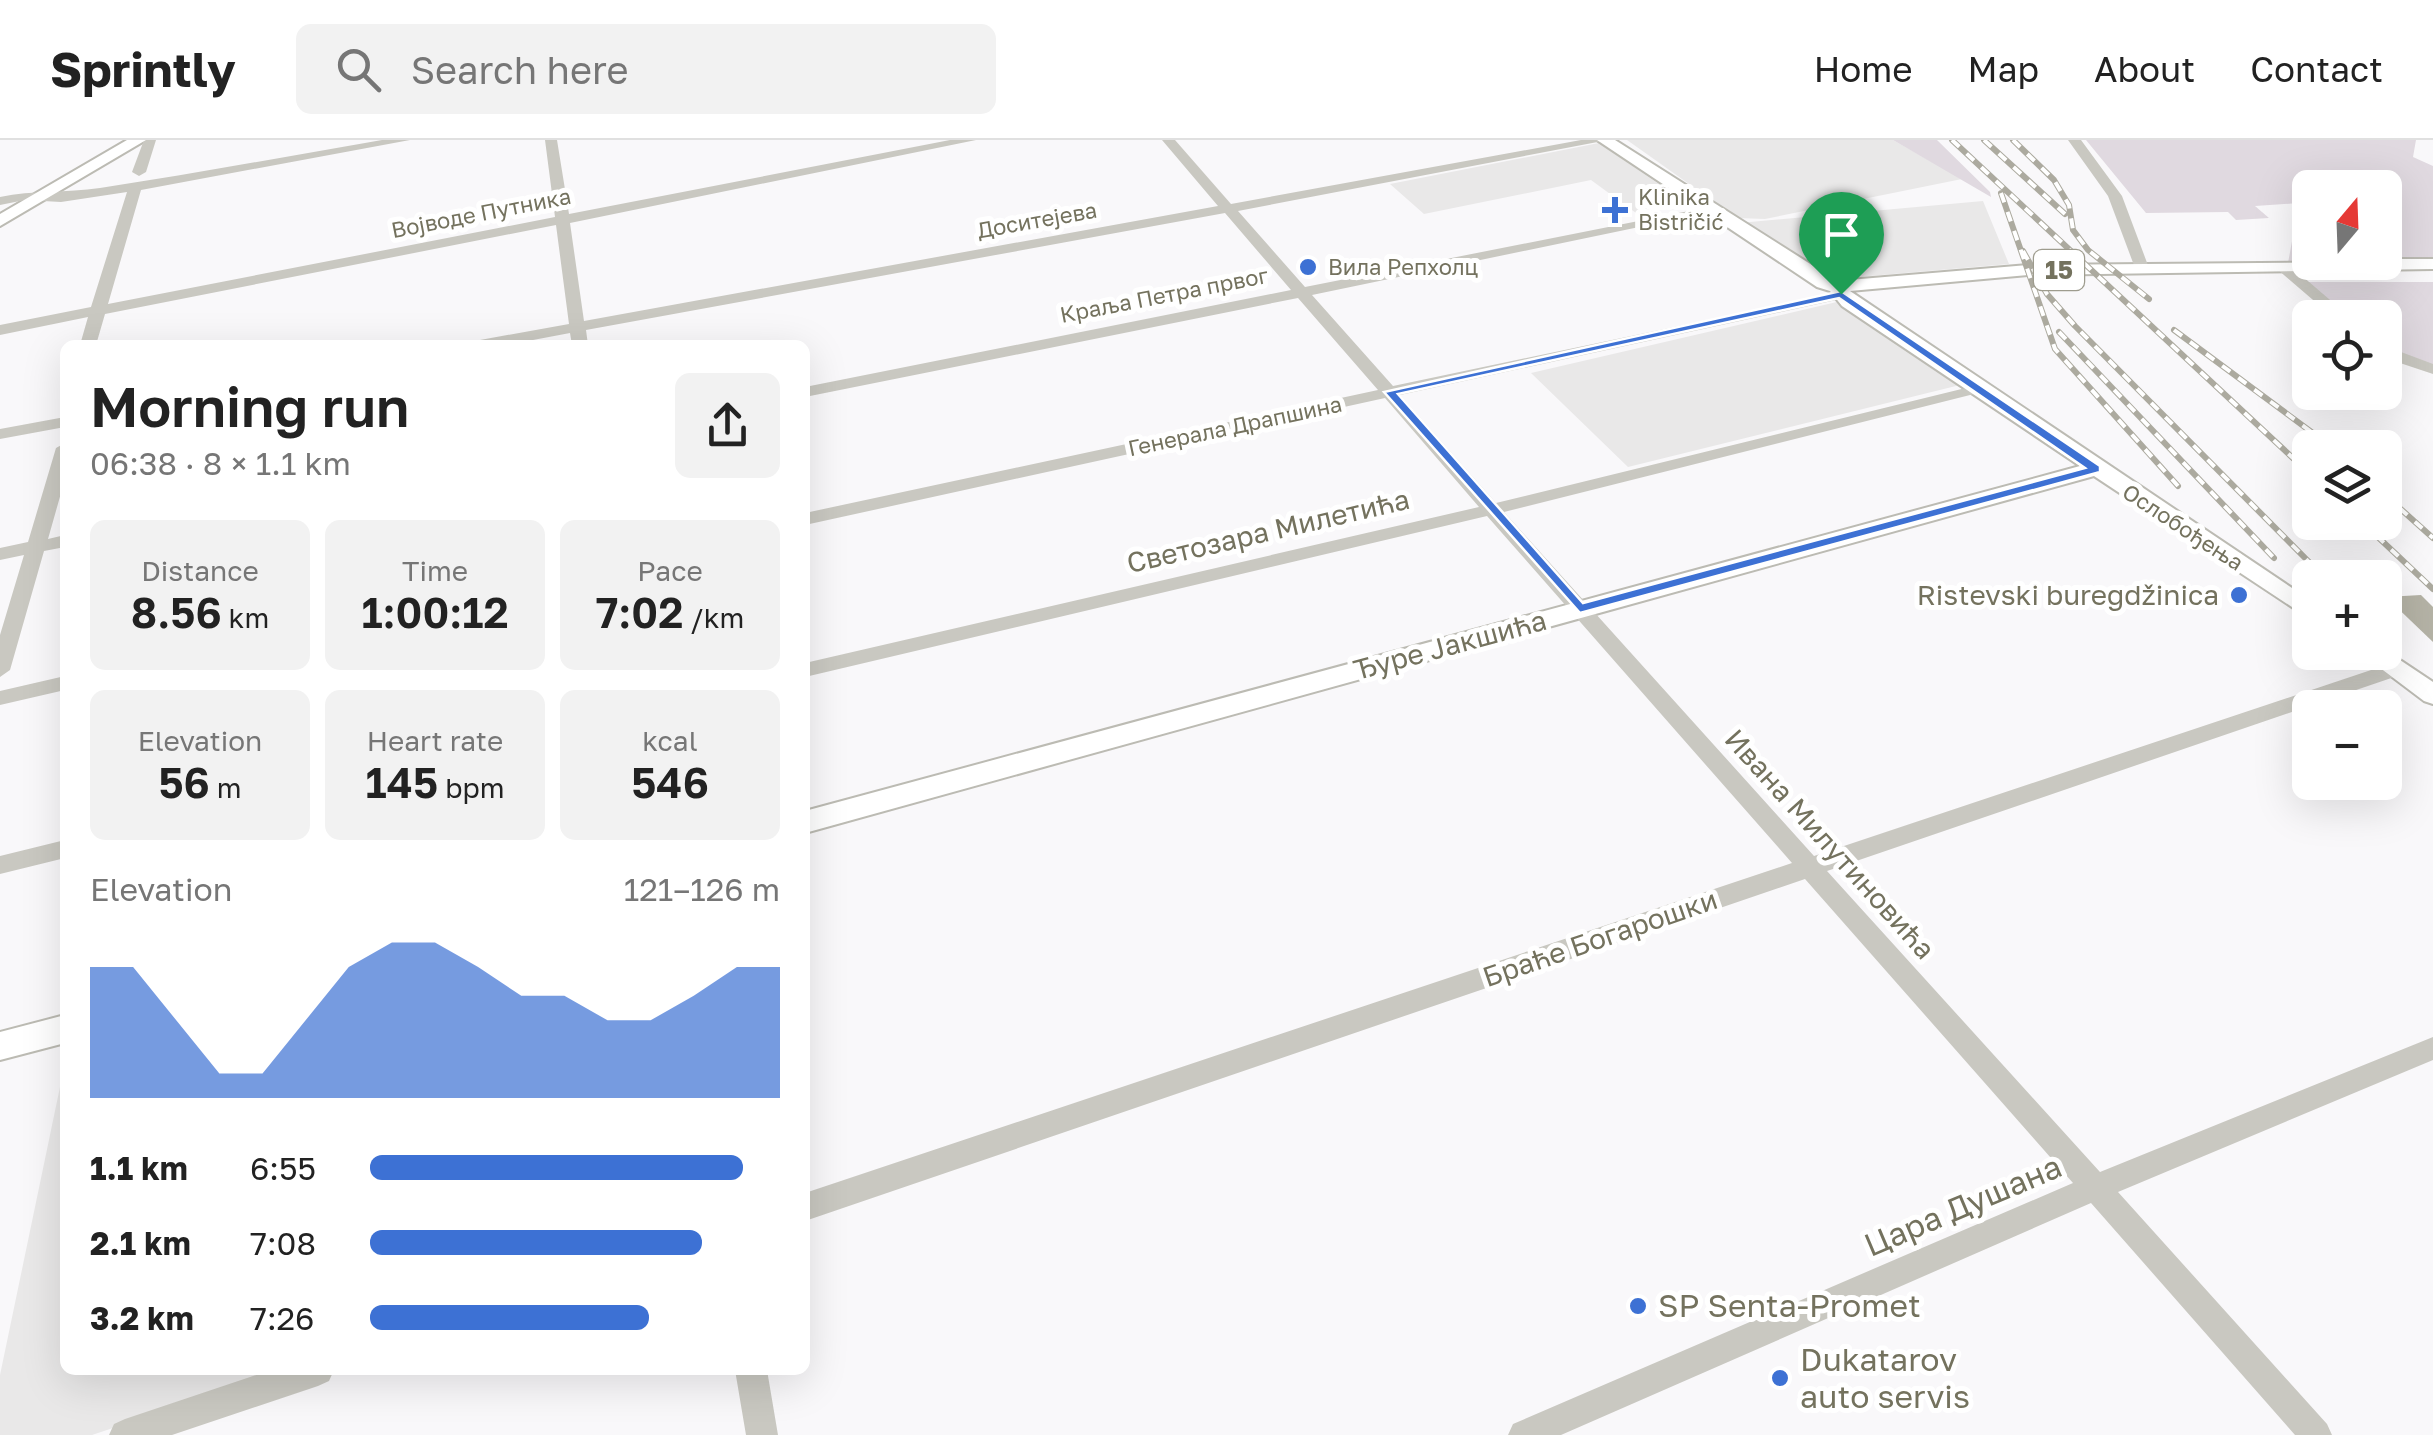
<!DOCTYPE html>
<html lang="en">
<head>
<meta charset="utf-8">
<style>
  body { margin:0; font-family:"Golos Text",sans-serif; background:#f2f2f2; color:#222; height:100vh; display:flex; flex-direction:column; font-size:38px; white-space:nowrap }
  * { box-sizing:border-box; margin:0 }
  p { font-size:32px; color:#767676 }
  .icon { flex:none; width:55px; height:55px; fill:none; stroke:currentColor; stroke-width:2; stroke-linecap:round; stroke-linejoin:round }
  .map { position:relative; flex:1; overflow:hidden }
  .panel { position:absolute; left:60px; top:200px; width:750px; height:1035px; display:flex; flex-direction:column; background:#fff; border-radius:15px; box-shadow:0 10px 40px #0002 }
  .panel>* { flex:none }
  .needle { width:65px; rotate:19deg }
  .buttons { position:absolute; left:2292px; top:30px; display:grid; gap:20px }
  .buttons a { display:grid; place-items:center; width:110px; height:110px; border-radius:15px; background:#fff; box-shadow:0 10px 40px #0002; font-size:50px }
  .pin { position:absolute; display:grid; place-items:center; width:85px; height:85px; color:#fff; margin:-102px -42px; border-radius:50% 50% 50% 0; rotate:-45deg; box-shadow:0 0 10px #0007 }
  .pin .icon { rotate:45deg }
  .round { display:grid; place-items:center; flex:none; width:105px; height:105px; border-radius:15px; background:#f2f2f2 }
  .summary { display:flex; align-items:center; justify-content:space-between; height:170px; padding:0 30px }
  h1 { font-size:55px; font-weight:600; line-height:75px }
  .figures { display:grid; grid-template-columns:repeat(3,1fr); gap:15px; height:170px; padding:10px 30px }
  .figures div { display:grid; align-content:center; border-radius:15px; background:#f2f2f2; text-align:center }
  .figures b { font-size:42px; font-weight:600 }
  .figures small { font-size:28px; font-weight:400 }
  .figures p { font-size:28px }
  .chart { height:280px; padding:20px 30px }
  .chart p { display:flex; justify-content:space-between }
  .chart svg { width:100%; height:180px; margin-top:10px; fill:#3d71d4; opacity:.7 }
  ul { padding:0 30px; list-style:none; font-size:32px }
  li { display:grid; grid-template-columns:160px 120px 1fr; align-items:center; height:75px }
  li i { height:25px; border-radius:12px; background:#3d71d4 }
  header { display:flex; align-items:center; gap:60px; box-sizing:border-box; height:140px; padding:0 50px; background:#fff; border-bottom:2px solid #e0e0e0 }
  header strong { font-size:48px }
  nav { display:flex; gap:55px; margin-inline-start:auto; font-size:35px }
  .search { width:700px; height:90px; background:#f2f2f2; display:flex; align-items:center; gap:25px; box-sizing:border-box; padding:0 35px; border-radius:15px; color:#767676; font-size:38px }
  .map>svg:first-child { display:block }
  .built { fill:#e9e8e8 }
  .green { fill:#e0d9e0 }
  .building { fill:#b5b3a6 }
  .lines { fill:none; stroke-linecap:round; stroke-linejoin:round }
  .major-casing { stroke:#bcbbb3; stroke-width:4 }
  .minor { fill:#c9c8c1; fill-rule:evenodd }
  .major { fill:#fff; fill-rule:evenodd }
  .rail-casing { stroke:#acaa9f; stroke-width:6 }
  .rail { stroke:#fff; stroke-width:4; stroke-dasharray:10; stroke-linecap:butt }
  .route { fill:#3d71d4; stroke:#fff; stroke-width:2.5; fill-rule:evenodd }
  .poi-dot { fill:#3d71d4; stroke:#fff; stroke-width:4 }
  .labels { text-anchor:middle; stroke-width:10; stroke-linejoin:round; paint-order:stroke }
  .far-poi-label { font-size:22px; fill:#74725e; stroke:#fff; text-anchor:start }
  .far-street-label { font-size:22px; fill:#74725e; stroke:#fff }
  .shield { fill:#fff; stroke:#9e9c8e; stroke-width:2.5 }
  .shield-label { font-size:25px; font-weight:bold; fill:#74725e }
  .street-label { font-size:28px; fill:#74725e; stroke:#fff }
  .poi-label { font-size:28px; fill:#74725e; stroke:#fff; text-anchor:end }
  .near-street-label { font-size:32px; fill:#74725e; stroke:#fff }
  .near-poi-label { font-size:32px; fill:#74725e; stroke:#fff; text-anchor:start }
</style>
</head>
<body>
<header>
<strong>Sprintly</strong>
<div class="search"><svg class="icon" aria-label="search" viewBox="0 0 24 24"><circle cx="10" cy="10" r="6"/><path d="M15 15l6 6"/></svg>Search here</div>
<nav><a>Home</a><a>Map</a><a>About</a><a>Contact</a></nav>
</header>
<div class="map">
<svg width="2433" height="1295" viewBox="0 0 2433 1295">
  <rect width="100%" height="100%" fill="#f9f8fa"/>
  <path class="built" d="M1627,0H1893L1962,39L1765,79L1737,78Z
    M1599,3L1685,62L1636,73L1591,40L1424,74L1390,44Z
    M1983,61L2009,124L1835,139L1739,83Z
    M1841,161L1964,244L1628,327L1531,233Z
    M65,923V1230H287L92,1295H0V1235Z"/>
  <path class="green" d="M1893,0H1937L1990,52L1991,57Z
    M2086,0H2416L2413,17L2433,26V121L2385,122V48H2310V122L2323,123H2288L2299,63L2255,66L2269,78L2236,80L2228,72L2146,73Z
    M2306,142H2433V226L2385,207V178L2349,177Z"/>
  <path class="building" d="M2421,455L2433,467V502L2386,457Z"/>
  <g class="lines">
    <defs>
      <path id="major" d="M127,0H146L0,86V74Z
        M1597,0H1615L1837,141L2028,125L2385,122V119H2433V129L2028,135L1850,151L2310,460V479L2094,336L805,693V671L2080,326L1842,166L1830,151L1817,147Z
        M2385,510L2433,542V564L2424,561L2359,512Z
        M65,875V903L0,920V892Z"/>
    </defs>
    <use href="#major" class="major-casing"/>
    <path class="minor" d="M144,0H156L146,32L139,36L132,32Z
      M382,0H410L141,50L108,164L555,77L545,0H557L569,74L950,0H976L570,83L584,181L1218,66L1162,0H1175L1231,64L1581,0H1608L1238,71L1305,147L1709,67L1716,71L1312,155L1393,246L1846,151V157L1841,159L1400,255L1496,363L1982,244V252L1504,372L1814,716L2389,524H2403L2406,529L2403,534L1827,731L2100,1032L2433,897V920L2118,1052L2327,1284L2332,1295H2295L2091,1063L1561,1295H1508L1513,1284L2073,1043L1805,739L805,1081V1053L1792,723L1487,376L805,537V523L1479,367L1385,258L805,385V373L1378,250L1298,158L805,257V247L1291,150L1225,73L586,190L588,205H572L570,193L506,205H472L480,200L569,184L556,85L105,174L96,205H80L88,177L0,195V185L91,167L127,52L61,62L25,60L0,65V57C33,50 66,53 100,48C194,34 288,16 382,0Z
      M2068,0H2081L2122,56L2149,128L2147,131L2135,128L2108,56Z
      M2277,123H2287L2351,178H2334L2277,129Z
      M2385,206L2433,224V234L2385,218Z
      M65,277V287L0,299V289Z
      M65,303V339L48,399L65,395V407L44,411L10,530L0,537V495L24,415L0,420V408L28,402L56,308Z
      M65,536V550L0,565V551Z
      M65,700V718L0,734V716Z
      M271,1230H334L329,1241L318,1246L172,1295H109L114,1284L125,1279Z
      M735,1230H767L778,1295H746Z"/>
    <use href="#major" class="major"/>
    <defs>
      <path id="rail" d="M1952,0L2310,334
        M1984,0L2065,74
        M2013,0L2054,40L2069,65L2073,90L2088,110L2149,159
        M2001,53L2055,209L2178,346
        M2023,111L2047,154L2075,186L2313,426
        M2174,190L2333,308
        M2059,192L2274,418
        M2385,355L2433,398
        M2362,382L2433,449"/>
    </defs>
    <use href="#rail" class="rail-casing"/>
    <use href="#rail" class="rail"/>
  </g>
  <path class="route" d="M1841,151L2100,326V332L1580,473L1384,252ZM1839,158L2085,328L1583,463L1398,254Z"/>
  <g class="poi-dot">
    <path d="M1610 55h10v10h10v10h-10v10h-10v-10h-10v-10h10z"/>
    <circle cx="1308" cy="127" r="10"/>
    <circle cx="2239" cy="455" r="10"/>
    <circle cx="1638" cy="1166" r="10"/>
    <circle cx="1780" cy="1238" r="10"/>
  </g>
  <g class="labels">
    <g class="far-poi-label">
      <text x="1638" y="65">Klinika<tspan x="1638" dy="25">Bistričić</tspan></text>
      <text x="1328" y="135">Вила Репхолц</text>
    </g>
    <g class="far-street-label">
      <text transform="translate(481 73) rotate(-11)" y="8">Војводе Путника</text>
      <text transform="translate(1037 80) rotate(-10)" y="8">Доситејева</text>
      <text transform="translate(1164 155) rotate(-11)" y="8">Краља Петра првог</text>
      <text transform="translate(1235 286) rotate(-12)" y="8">Генерала Драпшина</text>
      <text transform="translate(2183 387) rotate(33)" y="8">Ослобођења</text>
    </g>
    <rect class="shield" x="2034" y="110" width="50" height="40" rx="8"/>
    <g class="shield-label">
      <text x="2059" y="139">15</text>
    </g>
    <g class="street-label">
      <text transform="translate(1268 391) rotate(-13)" y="10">Светозара Милетића</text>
      <text transform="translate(1450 505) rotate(-15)" y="10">Ђуре Јакшића</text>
      <text transform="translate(1830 704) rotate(48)" y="10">Ивана Милутиновића</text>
      <text transform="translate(1600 798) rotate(-19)" y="10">Браће Богарошки</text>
    </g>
    <g class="poi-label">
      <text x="2219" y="465">Ristevski buregdžinica</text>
    </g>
    <g class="near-street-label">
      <text transform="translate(1963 1066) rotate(-23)" y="11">Цара Душана</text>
    </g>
    <g class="near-poi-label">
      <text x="1658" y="1177">SP Senta-Promet</text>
      <text x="1800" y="1231">Dukatarov<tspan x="1800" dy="37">auto servis</tspan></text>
    </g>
  </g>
</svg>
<div class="buttons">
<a><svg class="needle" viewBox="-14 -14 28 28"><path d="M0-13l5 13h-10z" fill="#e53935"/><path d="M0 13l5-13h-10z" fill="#767676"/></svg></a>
<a><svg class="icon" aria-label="locate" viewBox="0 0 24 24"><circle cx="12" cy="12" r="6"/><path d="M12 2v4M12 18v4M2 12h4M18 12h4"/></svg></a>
<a><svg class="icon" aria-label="layers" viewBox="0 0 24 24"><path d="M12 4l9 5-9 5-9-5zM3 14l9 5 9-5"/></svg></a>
<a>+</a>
<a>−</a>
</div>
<div class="pin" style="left:1841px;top:154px;background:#1e9e55"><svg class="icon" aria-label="arrive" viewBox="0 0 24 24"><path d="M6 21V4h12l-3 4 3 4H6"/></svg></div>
<section class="panel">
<div class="summary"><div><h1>Morning run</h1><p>06:38 · 8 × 1.1 km</p></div><a class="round"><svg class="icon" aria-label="share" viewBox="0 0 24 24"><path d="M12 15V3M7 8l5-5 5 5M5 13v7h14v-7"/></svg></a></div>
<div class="figures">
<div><p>Distance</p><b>8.56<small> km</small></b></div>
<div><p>Time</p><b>1:00:12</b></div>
<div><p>Pace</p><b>7:02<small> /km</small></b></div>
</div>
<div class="figures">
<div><p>Elevation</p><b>56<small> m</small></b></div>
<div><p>Heart rate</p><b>145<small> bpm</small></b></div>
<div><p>kcal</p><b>546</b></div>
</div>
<div class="chart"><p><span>Elevation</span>121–126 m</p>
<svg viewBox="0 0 160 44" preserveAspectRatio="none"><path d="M0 44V12L10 12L20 25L30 38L40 38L50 25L60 12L70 6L80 6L90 12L100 19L110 19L120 25L130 25L140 19L150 12L160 12V44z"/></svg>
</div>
<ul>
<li><b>1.1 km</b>6:55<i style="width:91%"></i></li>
<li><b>2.1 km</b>7:08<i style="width:81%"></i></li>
<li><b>3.2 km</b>7:26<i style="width:68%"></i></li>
</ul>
</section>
</div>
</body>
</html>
